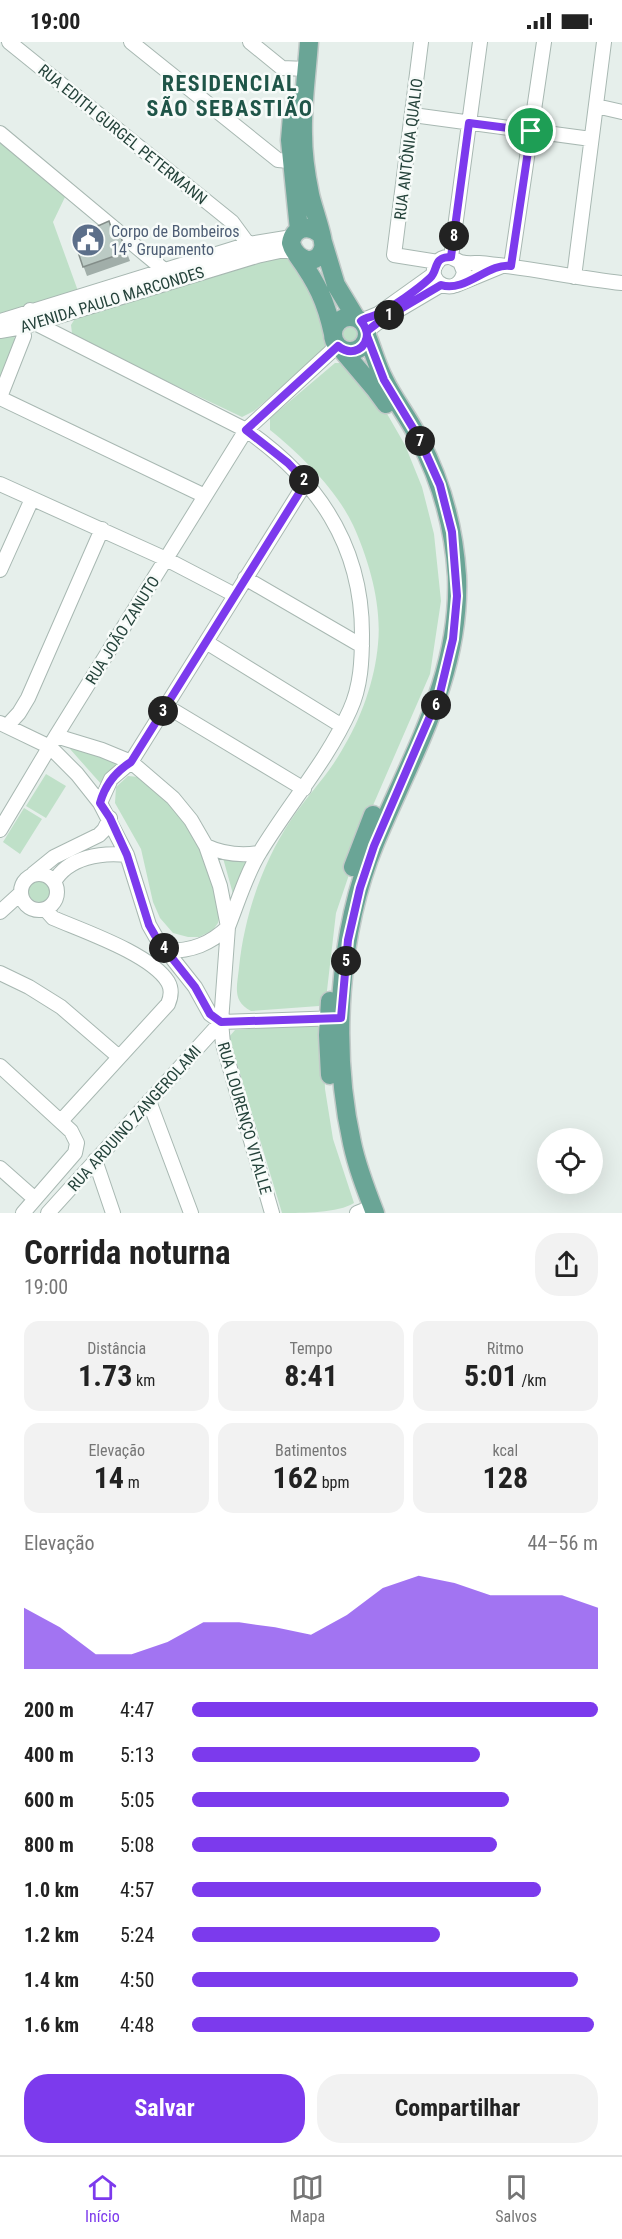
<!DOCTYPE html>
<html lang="pt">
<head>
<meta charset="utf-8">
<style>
  body { margin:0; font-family:"Roboto Condensed",sans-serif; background:#f2f2f2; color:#222; height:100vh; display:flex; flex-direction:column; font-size:22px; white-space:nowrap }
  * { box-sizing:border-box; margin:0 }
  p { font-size:20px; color:#767676 }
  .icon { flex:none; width:33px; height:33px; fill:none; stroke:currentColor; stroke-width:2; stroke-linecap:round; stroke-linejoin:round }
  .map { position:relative; height:1171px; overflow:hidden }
  .side { display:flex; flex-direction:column; background:#fff; flex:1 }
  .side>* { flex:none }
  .buttons { position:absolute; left:537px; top:1086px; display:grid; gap:12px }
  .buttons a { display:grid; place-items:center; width:66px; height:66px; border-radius:50%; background:#fff; box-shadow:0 6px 24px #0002; font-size:30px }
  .pin { position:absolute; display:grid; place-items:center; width:51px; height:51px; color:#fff; margin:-26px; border:3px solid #fff; border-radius:50%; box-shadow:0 2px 6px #0007 }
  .km { position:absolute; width:30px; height:30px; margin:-15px; border-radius:50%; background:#222; color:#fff; font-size:16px; line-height:30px; text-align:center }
  .round { display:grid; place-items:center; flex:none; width:63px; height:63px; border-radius:24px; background:#f2f2f2 }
  .head { display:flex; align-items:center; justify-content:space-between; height:102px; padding:0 24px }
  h1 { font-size:33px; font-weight:700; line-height:45px }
  .metrics { display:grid; grid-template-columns:repeat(3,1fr); gap:9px; height:102px; padding:6px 24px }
  .metrics div { display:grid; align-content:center; border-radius:15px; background:#f2f2f2; text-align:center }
  .metrics b { font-size:30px; font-weight:700 }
  .metrics small { font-size:16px; font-weight:400 }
  .metrics p { font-size:16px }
  .chart { height:168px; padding:12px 24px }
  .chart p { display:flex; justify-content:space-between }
  .chart svg { width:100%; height:108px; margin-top:6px; fill:#7c3aed; opacity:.7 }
  .button { display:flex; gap:12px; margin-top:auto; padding:12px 24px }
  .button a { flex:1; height:69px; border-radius:24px; background:#7c3aed; color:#fff; font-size:24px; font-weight:700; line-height:69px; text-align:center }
  .button a+a { background:#f2f2f2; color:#222 }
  ul { padding:0 24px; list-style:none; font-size:20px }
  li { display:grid; grid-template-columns:96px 72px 1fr; align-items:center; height:45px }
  li i { height:15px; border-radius:8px; background:#7c3aed }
  .status { display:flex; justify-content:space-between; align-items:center; height:42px; padding:0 30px; background:#fff; direction:ltr }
  .status svg { height:16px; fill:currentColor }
  .dock { display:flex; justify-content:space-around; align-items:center; height:84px; border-top:2px solid #e0e0e0; background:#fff; font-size:16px; color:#767676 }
  .dock a { display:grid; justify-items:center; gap:3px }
  .dock .current { color:#7c3aed }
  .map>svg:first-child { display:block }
  .green { fill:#bfe0c8 }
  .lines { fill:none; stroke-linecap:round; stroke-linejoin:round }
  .minor-casing { stroke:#a8b8b2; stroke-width:16 }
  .major-casing { stroke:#c2cac8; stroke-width:21 }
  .minor { stroke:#fff; stroke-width:14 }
  .major { stroke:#6aa596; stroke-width:18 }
  .wall { fill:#a1aea9 }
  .building { fill:#bbcac4; stroke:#838d89; stroke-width:1.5 }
  .route-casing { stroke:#fff; stroke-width:12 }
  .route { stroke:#7c3aed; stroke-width:8 }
  .labels { text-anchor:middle; stroke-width:5; stroke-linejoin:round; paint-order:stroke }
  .street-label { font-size:16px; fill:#24423a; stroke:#f7fbf9 }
  .service-label { font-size:16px; fill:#4e5e75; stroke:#f7fbf9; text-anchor:start }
  .district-label { font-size:22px; font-weight:bold; letter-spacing:1.5px; fill:#1f5548; stroke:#f7fbf9 }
</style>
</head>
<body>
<div class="status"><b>19:00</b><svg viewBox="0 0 49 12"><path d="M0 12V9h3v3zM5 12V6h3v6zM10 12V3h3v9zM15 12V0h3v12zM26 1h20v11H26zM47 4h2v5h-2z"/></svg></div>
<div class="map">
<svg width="622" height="1171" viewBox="0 0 622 1171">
  <rect width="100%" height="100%" fill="#e6efeb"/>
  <path class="green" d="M0,99L66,153L53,180L78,249L0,272Z
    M282,214L295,217L330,291L328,304L254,369L242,375L80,298L72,291L71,283L76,275Z
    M340 292a11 11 0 1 1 22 0a11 11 0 1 1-22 0Z
    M13,293L16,298L0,336V295Z
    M335,321H343L382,363L405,403L422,445L434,492L441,559L430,632L371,768L336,871L326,957L319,964L251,969C232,959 237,945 239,926C244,875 262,821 291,778C307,754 328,733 342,708C361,677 375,638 378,602C382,563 369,518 353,483C336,447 301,413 270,388V376Z
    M71,703L124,720L102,743L70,707Z
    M46,732L66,744L46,776L26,764Z
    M128,734L139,735L155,745L202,801L221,867L218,881L213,888L199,895H188L173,891L160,876L153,860L141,807L115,761L116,745Z
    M24,766L42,777L20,812L3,800Z
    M223,816H251L234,855L233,852Z
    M27 847a13 13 0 1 1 26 0a13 13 0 1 1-26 0Z
    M323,982L325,1047L333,1097L354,1161C338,1171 303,1171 282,1171L229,995L235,988Z"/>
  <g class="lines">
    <defs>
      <path id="minor" d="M9,0L232,180L257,214
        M131,0L278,118L300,120
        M250,0L282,26L307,27
        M421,0L394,213L438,220
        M596,64L622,70
        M413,73L591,97
        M0,91L163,227L165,232
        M451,215L480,0
        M460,220L464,230C458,258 423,240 437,221C439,217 444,215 448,215C454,215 456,219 461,220C466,222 474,221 479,221C527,225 574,236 622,241
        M511,224L544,0
        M574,235L604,0
        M456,243L502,224
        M30,268L35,281L246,388C318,438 362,503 362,592C362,618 361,644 350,668C327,719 289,762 260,810C246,832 238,860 228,885C210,902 192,909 167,909
        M0,279L249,202L292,195
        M361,279L378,272L434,232
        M0,289L23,285L257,214L280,209H293
        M367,289L380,279L441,243
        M0,355L24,294L21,278
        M0,356L205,454
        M0,442L166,517L235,553
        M0,528L32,457
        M245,536L362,604
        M206,600L342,684
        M166,664L304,747
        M0,681L50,705L77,732L100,761L127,813L149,883L157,897L195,945L210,972L221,980
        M7,684L19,671L28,656L102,487
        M56,694L102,708L131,720L173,756L191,778L206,804L220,844L228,885L221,980L223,1002L272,1171
        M100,761L111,737L131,720L306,440
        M0,788L56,694L246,388L337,304
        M206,804C223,812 239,814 259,811
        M21 850a18 18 0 1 1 36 0a18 18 0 1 1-36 0Z
        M33,832L54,815L99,793L104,788L110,776
        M54,840C68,815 102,810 127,813
        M45,867L53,876C83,889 151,912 168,940C172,947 171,955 168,962L61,1079
        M0,870L21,851
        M0,931L29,945L61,965L119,1015
        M221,980L339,976
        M0,1024L71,1089L77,1101L75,1111L23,1171
        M149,1059L191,1171
        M95,1118L113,1171
        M0,1126L35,1157
        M48,1171L221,980
        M357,1171L372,1165"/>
      <path id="major" d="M309,0C307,30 302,62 303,92C303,112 306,133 310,152C312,163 325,198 323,206C318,225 296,220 291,201C293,186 308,182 319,191
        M292,74L290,98L299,188
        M323,200L336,243L356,276
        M297,213C317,241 326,259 333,292
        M333 292a17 17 0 1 1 34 0a17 17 0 1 1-34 0Z
        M367,294C373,308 377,324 384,337C394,358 409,376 419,397C441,439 454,486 457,534C461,633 412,712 375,801C338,890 331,1007 352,1101C357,1125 366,1148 375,1171
        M342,308L375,347L386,362
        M353,825L373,773
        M330,959L328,993L330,1033"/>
    </defs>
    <use href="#minor" class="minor-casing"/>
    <use href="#major" class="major-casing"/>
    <use href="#minor" class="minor"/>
    <use href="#major" class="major"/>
  </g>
  <path class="wall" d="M73,195L115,197L121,195L130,219L87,234Z"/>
  <path class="building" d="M109,179L115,197L121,195L126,210L83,225L73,195Z"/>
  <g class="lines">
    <defs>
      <path id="route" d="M531,89L511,224C489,220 465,251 441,243L380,279L367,289C368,307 352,315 338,304L246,388L288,421L306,440L131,720C115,730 105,743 100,761L110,776L127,813L149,883L157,897L195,945L210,972L221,980L341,976L348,898L360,846L374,804L440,651L453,597L457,554L452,490L440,443L419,396L384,338L367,294C367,288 365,284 361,279C366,275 373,275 378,272C394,264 417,248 430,236C439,228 432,215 451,215L469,81L531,89"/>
    </defs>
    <use href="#route" class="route-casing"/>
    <use href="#route" class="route"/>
  </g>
  <defs>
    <symbol id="civic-disc" viewBox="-11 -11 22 22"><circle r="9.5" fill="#5c6f8a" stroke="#f7fbf9"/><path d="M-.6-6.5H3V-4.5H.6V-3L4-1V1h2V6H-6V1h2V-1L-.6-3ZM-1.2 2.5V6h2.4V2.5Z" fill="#fff"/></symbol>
  </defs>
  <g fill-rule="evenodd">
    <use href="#civic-disc" x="69" y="179" width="38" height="38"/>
  </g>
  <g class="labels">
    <g class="street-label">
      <text transform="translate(123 92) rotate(39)" y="6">RUA EDITH GURGEL PETERMANN</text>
      <text transform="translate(408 107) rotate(-83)" y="6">RUA ANTÔNIA QUALIO</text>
      <text transform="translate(112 257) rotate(-17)" y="6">AVENIDA PAULO MARCONDES</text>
      <text transform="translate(122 588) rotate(-58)" y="6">RUA JOÃO ZANUTO</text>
      <text transform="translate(134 1076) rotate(-48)" y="6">RUA ARDUINO ZANGEROLAMI</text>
      <text transform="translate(245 1076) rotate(74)" y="6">RUA LOURENÇO VITALLE</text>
    </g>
    <g class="service-label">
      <text x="111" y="195">Corpo de Bombeiros<tspan x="111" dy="18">14° Grupamento</tspan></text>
    </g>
    <g class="district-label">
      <text x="230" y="49">RESIDENCIAL<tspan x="230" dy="25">SÃO SEBASTIÃO</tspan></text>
    </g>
  </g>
</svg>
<div class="buttons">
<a><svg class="icon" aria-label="locate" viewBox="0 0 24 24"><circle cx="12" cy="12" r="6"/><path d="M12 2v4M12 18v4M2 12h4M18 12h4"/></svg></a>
</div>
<div class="pin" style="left:531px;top:89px;background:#1e9e55"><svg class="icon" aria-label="arrive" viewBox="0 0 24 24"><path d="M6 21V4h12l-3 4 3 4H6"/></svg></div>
<b class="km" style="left:389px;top:273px">1</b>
<b class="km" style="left:304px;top:438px">2</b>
<b class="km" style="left:163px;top:669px">3</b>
<b class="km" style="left:164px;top:906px">4</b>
<b class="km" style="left:346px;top:919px">5</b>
<b class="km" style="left:436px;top:663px">6</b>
<b class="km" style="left:420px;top:399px">7</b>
<b class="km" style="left:454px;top:194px">8</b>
</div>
<section class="side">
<div class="head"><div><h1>Corrida noturna</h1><p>19:00</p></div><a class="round"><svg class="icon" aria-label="share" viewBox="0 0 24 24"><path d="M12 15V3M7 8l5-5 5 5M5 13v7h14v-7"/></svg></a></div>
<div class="metrics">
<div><p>Distância</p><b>1.73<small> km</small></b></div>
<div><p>Tempo</p><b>8:41</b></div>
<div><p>Ritmo</p><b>5:01<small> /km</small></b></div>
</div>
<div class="metrics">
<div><p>Elevação</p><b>14<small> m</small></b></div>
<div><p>Batimentos</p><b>162<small> bpm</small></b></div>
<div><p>kcal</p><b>128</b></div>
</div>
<div class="chart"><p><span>Elevação</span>44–56 m</p>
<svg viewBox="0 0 160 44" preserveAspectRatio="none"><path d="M0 44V19L10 27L20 38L30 38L40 33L50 25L60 25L70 27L80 30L90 22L100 11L110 6L120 9L130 14L140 14L150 14L160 19V44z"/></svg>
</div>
<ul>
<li><b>200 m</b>4:47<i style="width:100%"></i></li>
<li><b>400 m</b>5:13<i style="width:71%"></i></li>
<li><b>600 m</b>5:05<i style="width:78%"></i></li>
<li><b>800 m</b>5:08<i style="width:75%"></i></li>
<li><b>1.0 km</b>4:57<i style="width:86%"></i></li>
<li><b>1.2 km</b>5:24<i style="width:61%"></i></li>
<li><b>1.4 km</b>4:50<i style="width:95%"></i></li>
<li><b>1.6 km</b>4:48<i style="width:99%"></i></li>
</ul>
<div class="button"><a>Salvar</a><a>Compartilhar</a></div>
</section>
<nav class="dock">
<a class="current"><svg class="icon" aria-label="home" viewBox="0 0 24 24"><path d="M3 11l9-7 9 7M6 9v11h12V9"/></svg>Início</a>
<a><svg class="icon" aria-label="map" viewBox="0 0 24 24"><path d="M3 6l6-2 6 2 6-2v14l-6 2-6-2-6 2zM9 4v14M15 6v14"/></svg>Mapa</a>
<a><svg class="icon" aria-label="saved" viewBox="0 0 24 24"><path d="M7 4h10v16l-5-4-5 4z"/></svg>Salvos</a>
</nav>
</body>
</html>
